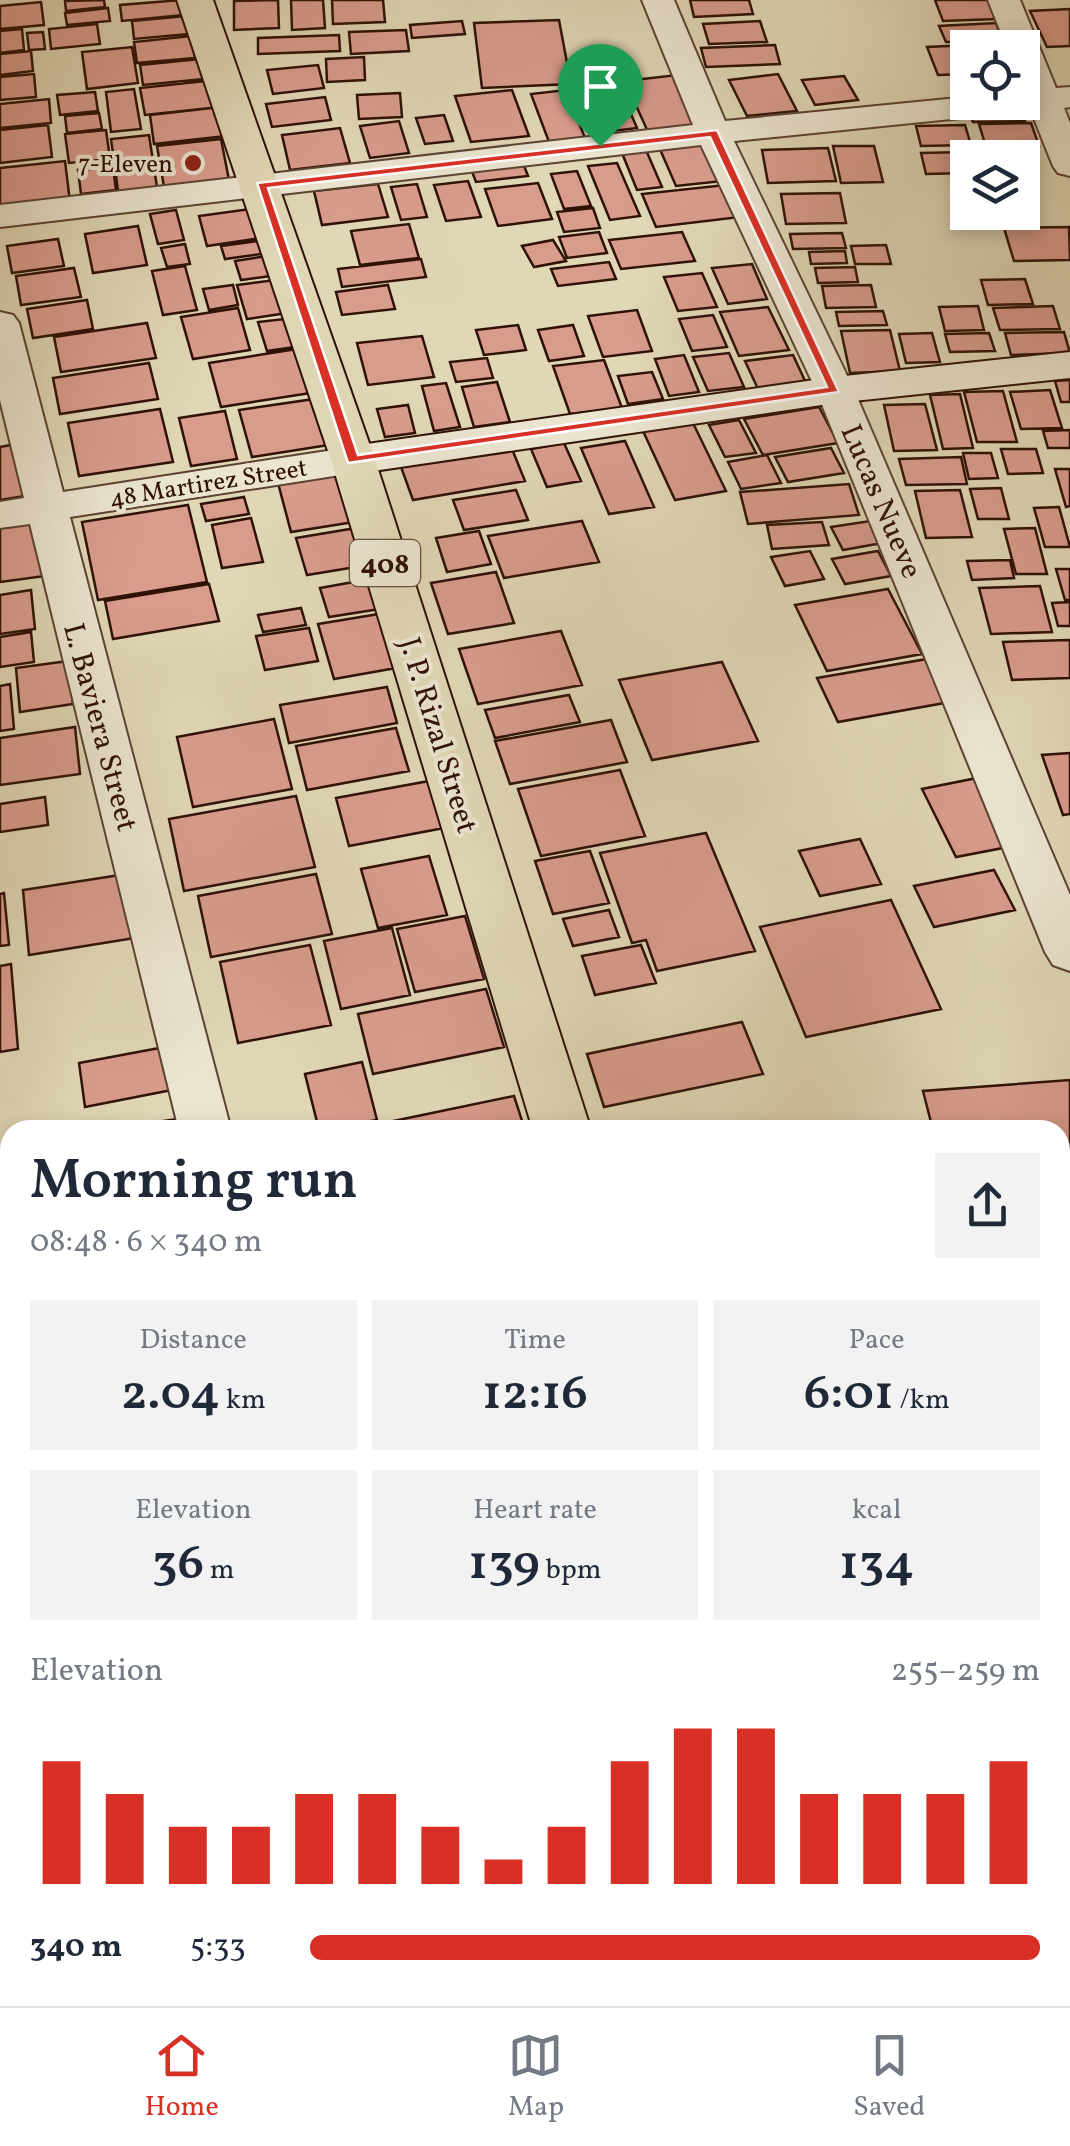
<!DOCTYPE html>
<html lang="en">
<head>
<meta charset="utf-8">
<style>
  body { margin:0; font-family:Vollkorn,serif; background:#f2f2f3; color:#1f2937; height:100vh; display:flex; flex-direction:column; font-size:38px; white-space:nowrap }
  * { box-sizing:border-box; margin:0 }
  p { font-size:32px; color:#747a83 }
  .icon { flex:none; width:55px; height:55px; fill:none; stroke:currentColor; stroke-width:2; stroke-linecap:round; stroke-linejoin:round }
  .map { position:relative; flex:1; overflow:hidden }
  .side { position:absolute; left:0px; top:1120px; width:1070px; height:888px; display:flex; flex-direction:column; background:#fff; border-radius:30px 30px 0 0; box-shadow:0 5px 15px #0003 }
  .side>* { flex:none }
  .controls { position:absolute; left:950px; top:30px; display:grid; gap:20px }
  .controls a { display:grid; place-items:center; width:90px; height:90px; border-radius:0px; background:#fff; box-shadow:0 5px 15px #0003; font-size:50px }
  .pin { position:absolute; display:grid; place-items:center; width:85px; height:85px; color:#fff; margin:-102px -42px; border-radius:50% 50% 50% 0; rotate:-45deg; box-shadow:0 0 10px #0007 }
  .pin .icon { rotate:45deg }
  .round { display:grid; place-items:center; flex:none; width:105px; height:105px; border-radius:0px; background:#f2f2f3 }
  .overview { display:flex; align-items:center; justify-content:space-between; height:170px; padding:0 30px }
  h1 { font-size:55px; font-weight:600; line-height:75px }
  .stats { display:grid; grid-template-columns:repeat(3,1fr); gap:15px; height:170px; padding:10px 30px }
  .stats div { display:grid; align-content:center; border-radius:0px; background:#f2f2f3; text-align:center }
  .stats b { font-size:50px; font-weight:600 }
  .stats small { font-size:28px; font-weight:400 }
  .stats p { font-size:28px }
  .chart { height:280px; padding:20px 30px }
  .chart p { display:flex; justify-content:space-between }
  .chart svg { width:100%; height:180px; margin-top:10px; stroke:#d93025; stroke-width:6 }
  ul { padding:0 30px; list-style:none; font-size:32px }
  li { display:grid; grid-template-columns:160px 120px 1fr; align-items:center; height:75px }
  li i { height:25px; border-radius:12px; background:#d93025 }
  .menu { display:flex; justify-content:space-around; align-items:center; height:140px; border-top:2px solid #e0e1e3; background:#fff; font-size:28px; color:#747a83 }
  .menu a { display:grid; justify-items:center; gap:5px }
  .menu .on { color:#d93025 }
  .map>svg:first-child { display:block }
  .green { fill:#b3be8d; stroke:#71684a; stroke-width:2.5 }
  .building { fill:#d89c8d; stroke:#2f1106; stroke-width:2.5 }
  .lines { fill:none; stroke-linecap:round; stroke-linejoin:round }
  .lane-casing { stroke:#5b4232; stroke-width:4 }
  .street-casing { stroke:#5b4232; stroke-width:4 }
  .secondary-casing { stroke:#2f1106; stroke-width:4 }
  .primary-casing { stroke:#2f1106; stroke-width:4 }
  .lane { fill:#ebe5d0; fill-rule:evenodd }
  .street { fill:#ebe5d0; fill-rule:evenodd }
  .secondary { fill:#ebe5d0; fill-rule:evenodd }
  .primary { fill:#e0d7b6; fill-rule:evenodd }
  .route { fill:#d93025; stroke:#fff; stroke-width:2.5; fill-rule:evenodd }
  .poi-dot { fill:#8f2418; stroke:#ebe5d0; stroke-width:4 }
  .labels { text-anchor:middle; stroke-width:8; stroke-linejoin:round; paint-order:stroke }
  .far-poi-label { font-size:25px; fill:#2f1106; stroke:#ebe5d0; text-anchor:end }
  .far-street-label { font-size:25px; fill:#2f1106; stroke:#ebe5d0 }
  .shield { fill:#ebe5d0; stroke:#675143; stroke-width:2.5 }
  .shield-label { font-size:28px; font-weight:bold; fill:#2f1106 }
  .street-label { font-size:30px; fill:#2f1106; stroke:#ebe5d0 }
</style>
</head>
<body>
<div class="map">
<svg width="1070" height="2006" viewBox="0 0 1070 2006">
  <rect width="100%" height="100%" fill="#e0d7b6"/>
  <filter id="stains"><feTurbulence type="fractalNoise" baseFrequency=".002" numOctaves="4"/><feColorMatrix values="0 0 0 0 .2 0 0 0 0 .09 0 0 0 0 .02 0 0 0 .5 -.17"/></filter>
  <radialGradient id="worn" r=".72"><stop offset=".6" stop-color="#630" stop-opacity="0"/><stop offset="1" stop-color="#630" stop-opacity=".3"/></radialGradient>
  <path class="green" d="M1070,1835V2006H940L937,1998H1060V1837Z"/>
  <path class="building" d="M104,0L105,7L66,11L65,1Z
    M181,0L184,15L122,21L120,5Z
    M278,0L279,28L234,30V1Z
    M291,0H323L325,28L292,30Z
    M332,0H383L385,22L333,24Z
    M690,0H749L753,14L694,17Z
    M935,0H989L997,19L943,21Z
    M41,2L44,25L0,29V6Z
    M108,8L110,21L67,25L65,13Z
    M1070,9V46L1047,47L1030,11Z
    M186,16L189,34L134,39L132,21Z
    M559,20L571,84L482,88L474,23Z
    M462,21L465,34L412,38L410,25Z
    M760,21L767,42L709,44L703,24Z
    M996,23L1003,40L946,42L939,26Z
    M97,24L100,44L51,49L49,29Z
    M22,29L24,50L0,53V31Z
    M406,30L409,51L351,54L349,32Z
    M43,32L45,49L29,50L27,33Z
    M339,35L340,51L258,54V38Z
    M191,36L195,58L137,63L134,42Z
    M992,44L993,48H968V74L938,75L927,47Z
    M775,45L780,64L706,67L701,48Z
    M132,47L138,83L87,89L82,52Z
    M31,51L33,71L0,75V54Z
    M364,57L365,80L327,82L326,59Z
    M200,59L204,79L143,85L140,65Z
    M318,65L324,88L273,94L267,70Z
    M34,74L36,97L0,100V77Z
    M778,74L797,111L747,116L729,80Z
    M677,75L700,126L648,132L625,81Z
    M844,76L858,100L815,105L802,80Z
    M215,80L220,107L145,115L140,88Z
    M619,86L637,128L597,133L579,90Z
    M134,89L141,129L111,132L106,92Z
    M512,90L529,136L471,142L455,96Z
    M566,90L585,138L549,142L531,94Z
    M95,92L98,111L60,115L57,95Z
    M400,93L402,117L359,119L357,95Z
    M325,97L331,120L272,127L266,104Z
    M49,99L51,123L0,128V104Z
    M220,107L226,136L154,144L150,115Z
    M969,112H1022L1025,121L973,122Z
    M99,113L102,129L67,133L65,116Z
    M444,115L453,141L425,144L416,118Z
    M399,121L409,153L370,158L360,126Z
    M1031,123L1039,146L986,147L979,124Z
    M48,125L52,157L0,163V130Z
    M965,125L971,145L921,146L916,126Z
    M340,128L350,163L290,170L282,135Z
    M106,130L110,159L69,163L65,134Z
    M149,135L157,187L118,191L111,139Z
    M221,139L229,180L164,187L157,146Z
    M704,142L723,181L676,186L659,147Z
    M833,146H874L883,182L841,183Z
    M828,148L836,181L768,183L762,150Z
    M646,150L662,187L637,190L622,153Z
    M966,152L968,173L926,174L921,153Z
    M65,161L70,202L0,210V168Z
    M523,163L528,176L476,182L471,169Z
    M617,163L640,216L610,220L588,166Z
    M113,167L116,190L81,194L78,170Z
    M577,171L591,206L564,209L551,174Z
    M468,181L481,217L446,221L434,185Z
    M538,183L552,219L498,226L485,189Z
    M378,184L388,217L322,225L314,191Z
    M417,184L427,217L401,220L391,187Z
    M725,185L740,217L656,227L642,194Z
    M840,193L846,223L786,224L781,194Z
    M258,208L267,237L207,246L199,216Z
    M593,208L600,228L564,232L557,212Z
    M176,210L184,240L158,244L150,214Z
    M409,224L419,258L360,265L351,231Z
    M138,226L147,265L93,273L85,234Z
    M1069,227L1070,260L1014,261L1004,228Z
    M599,232L607,253L567,258L559,237Z
    M682,232L695,261L621,269L609,240Z
    M842,233L846,248L793,249L790,234Z
    M58,239L64,266L12,273L7,246Z
    M264,240L268,253L225,259L221,246Z
    M553,240L566,261L534,267L522,246Z
    M185,244L190,264L167,267L161,248Z
    M886,245L891,264H855L851,246Z
    M845,251L847,263L811,264L809,252Z
    M273,255L279,275L241,280L235,261Z
    M421,259L426,277L342,287L338,269Z
    M609,262L616,279L558,286L551,269Z
    M752,264L767,299L728,304L712,268Z
    M185,266L197,310L163,315L152,271Z
    M855,267L858,282L818,283L815,268Z
    M74,268L81,297L21,305L16,276Z
    M702,273L717,307L678,311L664,277Z
    M283,279L294,312L247,319L237,285Z
    M1025,279L1033,304L988,305L981,280Z
    M233,285L238,305L209,310L203,289Z
    M388,285L395,309L342,315L336,292Z
    M871,285L876,307L826,308L822,286Z
    M87,300L93,329L33,338L27,309Z
    M978,306L984,330L945,331L939,307Z
    M1053,306L1060,329L1000,330L993,308Z
    M768,307L789,350L739,356L720,312Z
    M238,308L250,350L193,359L181,317Z
    M637,310L652,351L603,357L588,316Z
    M883,311L887,325L839,326L836,312Z
    M713,315L727,347L692,351L679,319Z
    M293,318L302,346L267,351L258,322Z
    M147,323L156,358L61,372L54,337Z
    M518,325L526,350L484,355L476,330Z
    M573,325L584,356L549,361L538,330Z
    M890,330L900,371L850,373L841,331Z
    M1064,332L1070,353L1011,355L1005,333Z
    M932,333L940,362L906,363L899,334Z
    M989,333L995,351L950,352L945,334Z
    M422,336L434,377L368,385L357,343Z
    M303,348L317,392L221,407L209,363Z
    M729,353L744,387L708,391L693,357Z
    M684,355L699,392L669,396L655,359Z
    M793,355L806,383L758,389L745,361Z
    M487,358L493,378L456,382L450,362Z
    M604,360L622,408L570,414L553,366Z
    M149,363L158,399L60,414L53,378Z
    M652,372L663,399L628,404L618,376Z
    M1070,380V402H1061L1055,381Z
    M497,382L510,422L474,427L462,387Z
    M446,383L460,427L434,431L422,386Z
    M1050,390L1062,428L1021,429L1010,392Z
    M1003,391L1017,442H977L964,392Z
    M960,394L973,448L943,449L930,395Z
    M321,398L335,444L252,457L239,410Z
    M925,404L937,450L894,451L884,405Z
    M408,405L415,433L385,437L377,409Z
    M819,407L838,443L763,455L744,419Z
    M160,409L173,462L79,476L68,423Z
    M225,411L237,459L191,466L179,418Z
    M739,420L756,453L725,457L709,425Z
    M693,423L726,491L675,500L643,431Z
    M1070,430V448H1048L1043,431Z
    M625,441L654,507L609,514L581,448Z
    M564,443L581,481L547,487L531,449Z
    M16,444L25,496L0,500V447Z
    M831,448L844,473L788,482L775,457Z
    M512,449L525,481L413,500L401,467Z
    M1001,449H1036L1043,473L1008,474Z
    M963,453H991L998,478L969,479Z
    M767,455L781,483L741,489L728,462Z
    M961,457L967,484L906,485L899,459Z
    M1055,469H1070V506L1066,507Z
    M339,473L354,522L291,532L278,483Z
    M849,484L859,515L748,524L740,492Z
    M1001,488L1009,519H978L970,489Z
    M516,490L528,520L464,530L453,500Z
    M960,490L972,537L926,538L915,491Z
    M244,497L249,514L206,521L201,504Z
    M188,505L207,582L98,600L82,522Z
    M1059,507L1070,547H1045L1034,508Z
    M251,518L263,562L222,568L212,525Z
    M38,520L45,576L0,582V525Z
    M582,521L599,562L504,578L488,536Z
    M870,521L882,543L843,550L831,527Z
    M822,522L829,545L772,549L767,525Z
    M356,528L368,565L307,575L296,538Z
    M1035,528L1047,574H1016L1004,529Z
    M479,531L491,564L447,572L436,538Z
    M810,551L824,579L785,586L771,557Z
    M878,551L891,576L845,584L832,559Z
    M1010,560L1014,578L972,580L967,561Z
    M1056,569H1070V600H1065Z
    M496,572L514,623L448,634L431,583Z
    M376,578L386,608L329,617L320,588Z
    M209,584L219,621L113,639L105,601Z
    M1040,586L1052,632L991,634L979,588Z
    M888,589L922,654L827,671L795,605Z
    M31,590L35,629L0,634V595Z
    M1070,602V626H1058L1052,603Z
    M301,608L306,625L263,632L258,615Z
    M379,614L396,668L334,679L318,624Z
    M309,628L318,661L265,670L256,636Z
    M561,631L582,685L478,704L459,649Z
    M31,632L34,662L0,667V637Z
    M1070,640V678L1012,680L1003,642Z
    M927,659L950,702L838,722L817,678Z
    M68,661L73,704L20,712L16,668Z
    M722,662L758,741L652,760L619,680Z
    M10,684L14,729L0,731V686Z
    M387,687L397,723L289,743L280,705Z
    M569,695L580,722L495,738L485,710Z
    M274,719L292,789L193,807L177,737Z
    M611,720L627,762L510,784L495,741Z
    M75,727L80,774L0,785V738Z
    M396,728L409,771L307,790L296,746Z
    M1070,753V814L1063,815L1042,755Z
    M620,770L645,836L541,856L518,789Z
    M977,778L1013,846L956,857L922,789Z
    M429,781L444,828L349,846L336,798Z
    M296,796L315,867L184,891L169,819Z
    M45,797L48,825L0,832V804Z
    M706,833L755,951L657,971L646,940L632,943L600,853Z
    M860,839L881,884L820,896L799,851Z
    M590,851L609,903L553,914L535,861Z
    M429,856L447,915L378,928L361,869Z
    M994,870L1015,910L934,927L914,886Z
    M133,873L141,937L29,955L23,890Z
    M316,874L332,934L211,957L198,896Z
    M4,893L9,945L0,946V894Z
    M891,900L941,1009L806,1037L760,927Z
    M609,910L619,937L573,946L563,919Z
    M465,916L484,979L415,992L397,929Z
    M392,928L410,995L341,1009L324,941Z
    M310,945L331,1025L238,1043L220,962Z
    M641,945L656,983L595,995L582,956Z
    M11,964L18,1049L0,1052V966Z
    M486,989L504,1047L373,1074L358,1014Z
    M742,1022L763,1074L604,1107L587,1054Z
    M170,1046L177,1089L85,1107L79,1063Z
    M362,1062L377,1120L319,1130L305,1074Z
    M1070,1080V1152L1060,1153V1130H933L923,1091Z
    M514,1096L525,1130H386L384,1123Z
    M185,1118L186,1130H101Z
    M1070,1254V1316H1060V1255Z
    M0,1410H10V1564H0Z
    M10,1586V1654L0,1655V1587Z
    M7,1661L0,1773V1662Z
    M64,1998H199V2006H63Z
    M271,1998H341V2006H271Z
    M346,1998H428V2006H346Z
    M464,1998H574L575,2006H464Z
    M649,1998H797L798,2006H650Z"/>
  <g class="lines">
    <defs>
      <path id="lane" d="M1070,1699V1731L1060,1733V1701Z"/>
      <path id="street" d="M642,0H674L725,121L968,97V102H1022V48H1007L988,0H1020L1056,88L1070,87V107L1064,108L1070,123V176L1058,173L1053,166L1031,111L734,141L854,390L1070,895V971L1053,965L1045,952L816,390L701,145L0,227V205L693,125Z
        M0,312L13,315L19,323L63,492L353,447L367,451L373,460L367,469L353,473L70,517L231,1130H179L30,524L0,528V502L24,498L0,400Z
        M0,1341H10V1391H0Z
        M1070,1358V1410L1060,1411V1359Z
        M10,1870V1936L0,1937V1871Z"/>
      <path id="secondary" d="M1070,352V378L835,403L353,474L337,470L331,460L337,450L353,446L835,377Z"/>
      <path id="primary" d="M177,0H213L375,460L591,1130H533L331,460Z
        M800,1998H874L877,2006H803Z"/>
    </defs>
    <use href="#lane" class="lane-casing"/>
    <use href="#street" class="street-casing"/>
    <use href="#secondary" class="secondary-casing"/>
    <use href="#primary" class="primary-casing"/>
    <use href="#lane" class="lane"/>
    <use href="#street" class="street"/>
    <use href="#secondary" class="secondary"/>
    <use href="#primary" class="primary"/>
  </g>
  <path class="route" d="M717,130L839,392L348,463L257,183ZM710,137L827,387L358,455L268,188Z"/>
  <circle class="poi-dot" cx="193" cy="163" r="10"/>
  <g class="labels">
    <g class="far-poi-label">
      <text x="173" y="172">7-Eleven</text>
    </g>
    <g class="far-street-label">
      <text transform="translate(208 482) rotate(-9)" y="9">48 Martirez Street</text>
    </g>
    <rect class="shield" x="350" y="540" width="70" height="46" rx="8"/>
    <g class="shield-label">
      <text x="385" y="573">408</text>
    </g>
    <g class="street-label">
      <text transform="translate(882 501) rotate(67)" y="10">Lucas Nueve</text>
      <text transform="translate(101 727) rotate(75)" y="10">L. Baviera Street</text>
      <text transform="translate(439 735) rotate(73)" y="10">J. P. Rizal Street</text>
    </g>
  </g>
  <rect width="100%" height="100%" filter="url(#stains)"/>
  <rect width="100%" height="100%" fill="url(#worn)"/>
</svg>
<div class="controls">
<a><svg class="icon" aria-label="locate" viewBox="0 0 24 24"><circle cx="12" cy="12" r="6"/><path d="M12 2v4M12 18v4M2 12h4M18 12h4"/></svg></a>
<a><svg class="icon" aria-label="layers" viewBox="0 0 24 24"><path d="M12 4l9 5-9 5-9-5zM3 14l9 5 9-5"/></svg></a>
</div>
<div class="pin" style="left:600px;top:146px;background:#1e9e55"><svg class="icon" aria-label="arrive" viewBox="0 0 24 24"><path d="M6 21V4h12l-3 4 3 4H6"/></svg></div>
<section class="side">
<div class="overview"><div><h1>Morning run</h1><p>08:48 · 6 × 340 m</p></div><a class="round"><svg class="icon" aria-label="share" viewBox="0 0 24 24"><path d="M12 15V3M7 8l5-5 5 5M5 13v7h14v-7"/></svg></a></div>
<div class="stats">
<div><p>Distance</p><b>2.04<small> km</small></b></div>
<div><p>Time</p><b>12:16</b></div>
<div><p>Pace</p><b>6:01<small> /km</small></b></div>
</div>
<div class="stats">
<div><p>Elevation</p><b>36<small> m</small></b></div>
<div><p>Heart rate</p><b>139<small> bpm</small></b></div>
<div><p>kcal</p><b>134</b></div>
</div>
<div class="chart"><p><span>Elevation</span>255–259 m</p>
<svg viewBox="0 0 160 44" preserveAspectRatio="none"><path d="M5 44V14M15 44V22M25 44V30M35 44V30M45 44V22M55 44V22M65 44V30M75 44V38M85 44V30M95 44V14M105 44V6M115 44V6M125 44V22M135 44V22M145 44V22M155 44V14"/></svg>
</div>
<ul>
<li><b>340 m</b>5:33<i style="width:100%"></i></li>
</ul>
</section>
</div>
<nav class="menu">
<a class="on"><svg class="icon" aria-label="home" viewBox="0 0 24 24"><path d="M3 11l9-7 9 7M6 9v11h12V9"/></svg>Home</a>
<a><svg class="icon" aria-label="map" viewBox="0 0 24 24"><path d="M3 6l6-2 6 2 6-2v14l-6 2-6-2-6 2zM9 4v14M15 6v14"/></svg>Map</a>
<a><svg class="icon" aria-label="saved" viewBox="0 0 24 24"><path d="M7 4h10v16l-5-4-5 4z"/></svg>Saved</a>
</nav>
</body>
</html>
